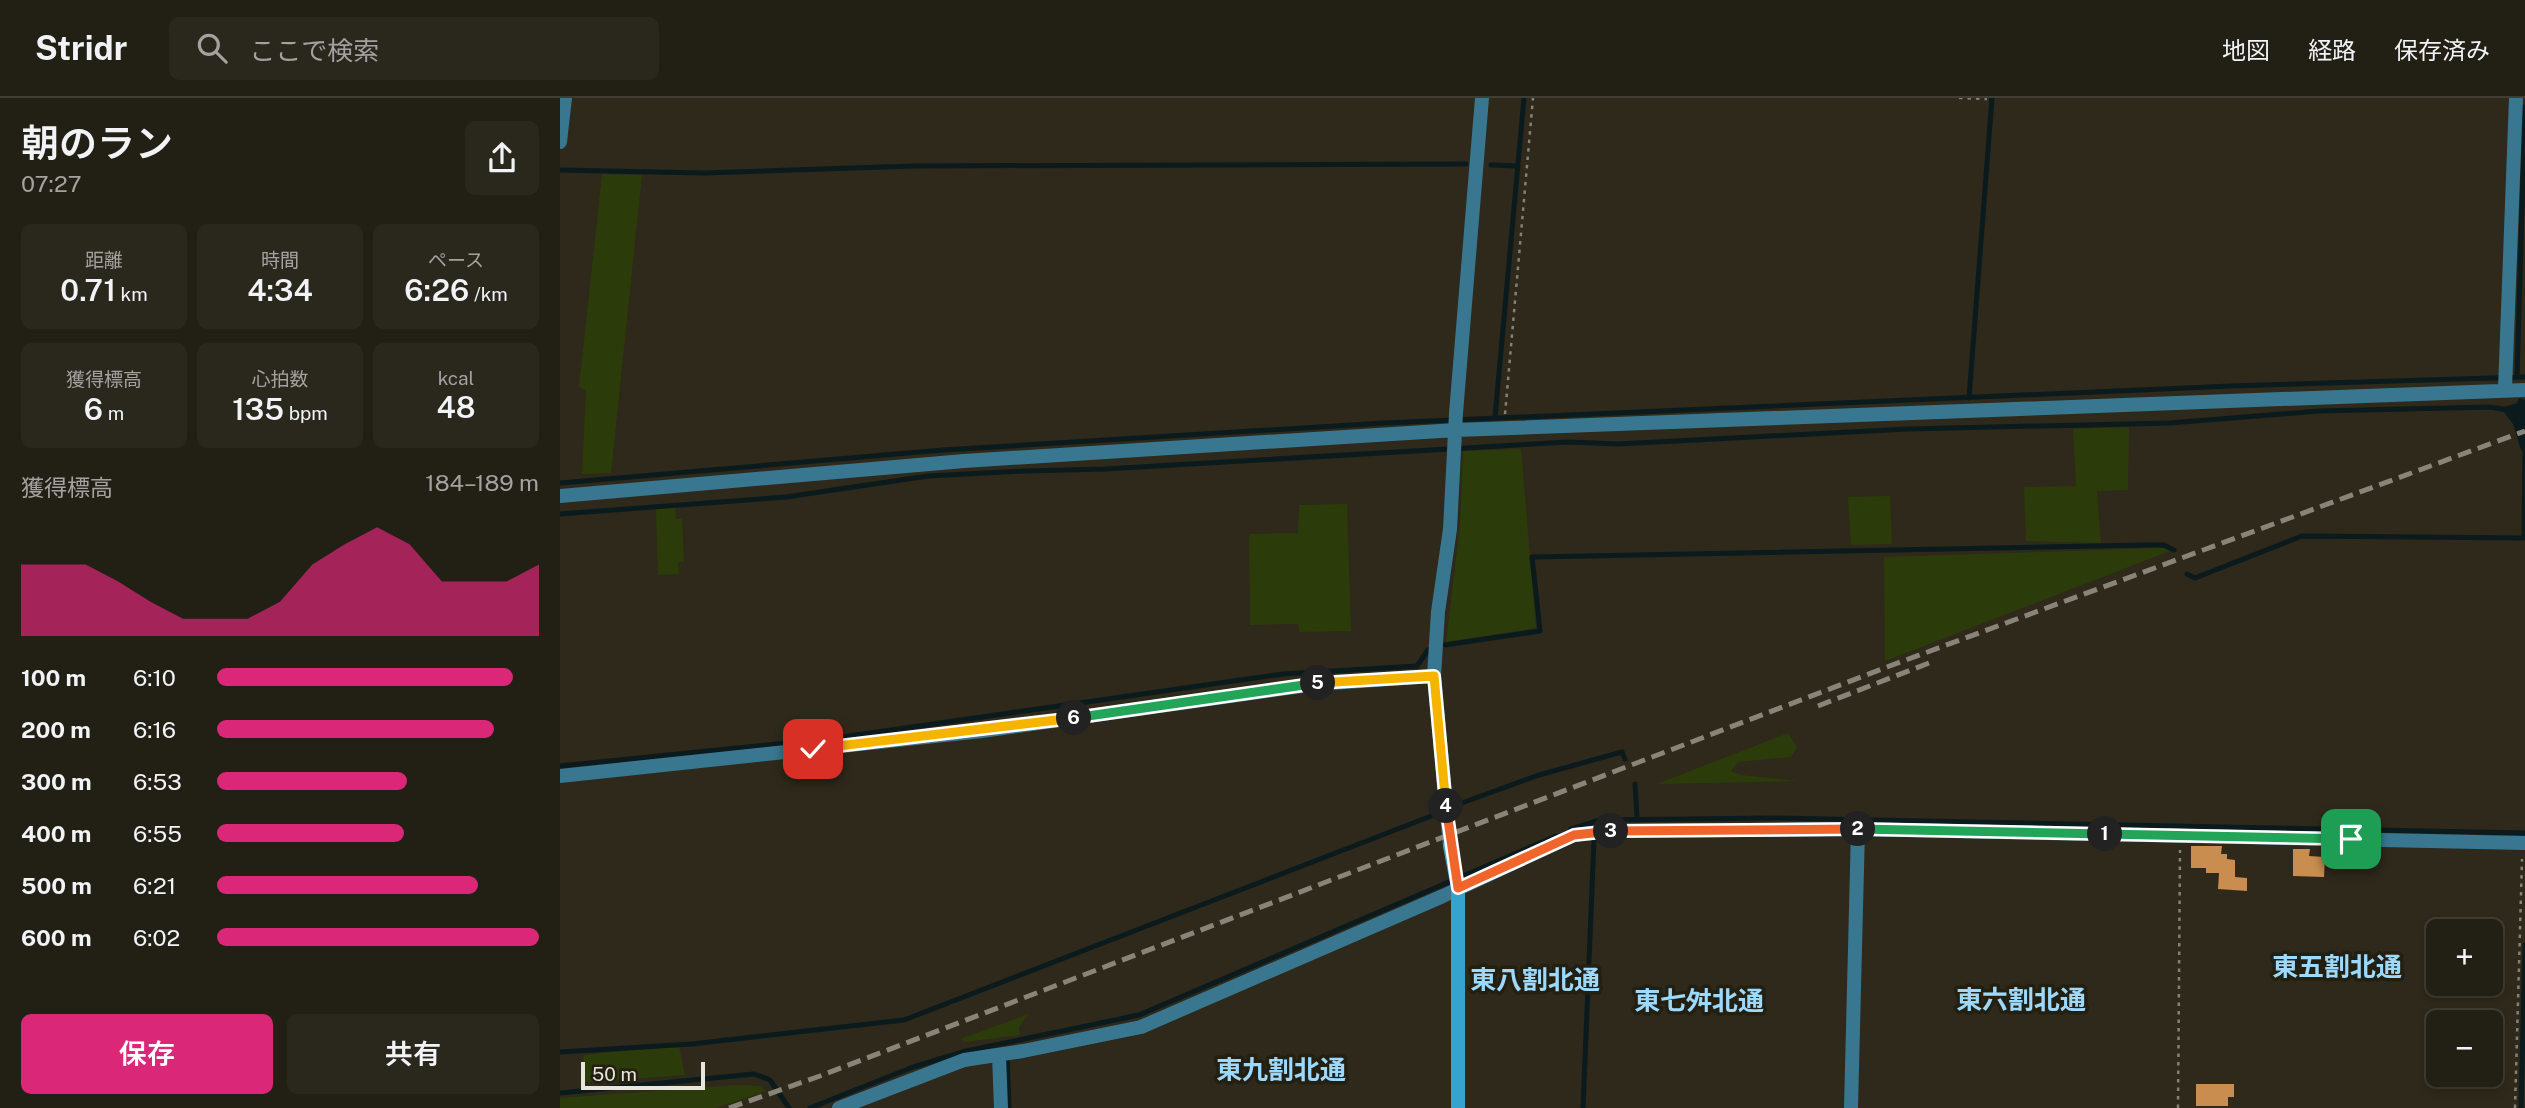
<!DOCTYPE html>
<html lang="ja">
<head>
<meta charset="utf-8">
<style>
  body { margin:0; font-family:"Public Sans","Noto Sans JP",sans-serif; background:#2a271d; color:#f1f3f6; height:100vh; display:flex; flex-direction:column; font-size:26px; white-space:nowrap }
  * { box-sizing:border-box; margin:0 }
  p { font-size:23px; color:#a2a2a0 }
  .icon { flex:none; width:38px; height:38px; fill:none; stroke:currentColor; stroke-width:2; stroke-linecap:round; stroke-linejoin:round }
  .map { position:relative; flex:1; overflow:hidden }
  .drawer { display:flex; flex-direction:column; background:#221f14; width:560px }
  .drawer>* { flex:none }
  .fabs { position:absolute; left:1866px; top:821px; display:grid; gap:14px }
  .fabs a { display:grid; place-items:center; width:77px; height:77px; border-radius:10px; background:#221f14; box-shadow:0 4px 10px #0003,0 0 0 2px #3f3d34; font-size:35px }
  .scale { position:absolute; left:21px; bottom:18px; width:124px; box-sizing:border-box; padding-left:7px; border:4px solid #e8e5dc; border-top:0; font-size:19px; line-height:24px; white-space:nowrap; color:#e8e5dc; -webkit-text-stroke:5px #242011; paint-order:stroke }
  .pin { position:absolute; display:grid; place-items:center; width:60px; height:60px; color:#fff; margin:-30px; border-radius:14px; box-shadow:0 4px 10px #0006 }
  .km { position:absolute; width:35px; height:35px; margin:-18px; border-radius:50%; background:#222; color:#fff; font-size:19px; line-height:35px; text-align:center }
  .round { display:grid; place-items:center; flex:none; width:74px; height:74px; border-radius:10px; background:#2a271d }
  .headline { display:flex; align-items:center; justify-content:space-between; height:119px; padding:0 21px }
  h1 { font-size:38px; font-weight:600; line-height:52px }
  .metrics { display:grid; grid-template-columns:repeat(3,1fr); gap:10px; height:119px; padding:7px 21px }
  .metrics div { display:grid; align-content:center; border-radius:10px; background:#2a271d; text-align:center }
  .metrics b { font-size:30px; font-weight:600 }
  .metrics small { font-size:19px; font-weight:400 }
  .metrics p { font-size:19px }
  .chart { height:196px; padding:14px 21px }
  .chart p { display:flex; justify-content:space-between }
  .chart svg { width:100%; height:126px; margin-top:7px; fill:#db2777; opacity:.7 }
  .cta { display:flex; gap:14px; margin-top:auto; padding:14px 21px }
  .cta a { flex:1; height:80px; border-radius:10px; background:#db2777; color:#fff; font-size:28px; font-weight:600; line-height:80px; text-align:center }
  .cta a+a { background:#2a271d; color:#f1f3f6 }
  ul { padding:0 21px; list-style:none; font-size:23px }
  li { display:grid; grid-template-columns:112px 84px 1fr; align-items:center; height:52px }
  li i { height:18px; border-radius:9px; background:#db2777 }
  header { display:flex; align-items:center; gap:42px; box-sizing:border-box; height:98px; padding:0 35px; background:#221f14; border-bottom:2px solid #3f3d34 }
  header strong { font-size:33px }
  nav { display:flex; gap:38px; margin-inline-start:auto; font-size:24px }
  .search { width:490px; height:63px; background:#2a271d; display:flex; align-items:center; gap:18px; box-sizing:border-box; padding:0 24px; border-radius:10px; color:#a2a2a0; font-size:26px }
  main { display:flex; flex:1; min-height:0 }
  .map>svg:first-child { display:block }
  .green { fill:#2b3c0a }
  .water { fill:#0b1a1d }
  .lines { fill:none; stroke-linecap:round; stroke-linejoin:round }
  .stream { stroke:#0b1a1d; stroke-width:5 }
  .building { fill:#c98e4f }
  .path { stroke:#868175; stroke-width:2.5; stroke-dasharray:3.5 5; stroke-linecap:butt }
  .street { stroke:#397791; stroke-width:14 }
  .secondary { stroke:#35a3cd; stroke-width:14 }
  .rail { stroke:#888478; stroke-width:5; stroke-dasharray:14 7; stroke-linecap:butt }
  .split-1-casing { stroke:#fff; stroke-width:14 }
  .split-2-casing { stroke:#fff; stroke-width:14 }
  .split-3-casing { stroke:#fff; stroke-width:14 }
  .split-4-casing { stroke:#fff; stroke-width:14 }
  .split-5-casing { stroke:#fff; stroke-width:14 }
  .split-6-casing { stroke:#fff; stroke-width:14 }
  .split-7-casing { stroke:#fff; stroke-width:14 }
  .split-1 { stroke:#22a559; stroke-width:9 }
  .split-2 { stroke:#22a559; stroke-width:9 }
  .split-3 { stroke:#f0652b; stroke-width:9 }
  .split-4 { stroke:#f0652b; stroke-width:9 }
  .split-5 { stroke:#f5b400; stroke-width:9 }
  .split-6 { stroke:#22a559; stroke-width:9 }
  .split-7 { stroke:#f5b400; stroke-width:9 }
  .labels { text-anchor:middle; stroke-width:7; stroke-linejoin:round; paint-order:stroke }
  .neighbourhood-label { font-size:26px; font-weight:bold; fill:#9dd8fd; stroke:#242011 }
</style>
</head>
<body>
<header>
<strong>Stridr</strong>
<div class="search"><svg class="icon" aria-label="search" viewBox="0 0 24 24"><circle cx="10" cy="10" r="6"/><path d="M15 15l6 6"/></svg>ここで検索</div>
<nav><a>地図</a><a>経路</a><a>保存済み</a></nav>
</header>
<main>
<section class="drawer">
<div class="headline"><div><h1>朝のラン</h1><p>07:27</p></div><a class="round"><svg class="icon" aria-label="share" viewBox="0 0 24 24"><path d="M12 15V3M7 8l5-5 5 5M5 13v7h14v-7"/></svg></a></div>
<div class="metrics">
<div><p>距離</p><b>0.71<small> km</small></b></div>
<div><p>時間</p><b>4:34</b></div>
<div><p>ペース</p><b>6:26<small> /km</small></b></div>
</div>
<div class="metrics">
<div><p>獲得標高</p><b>6<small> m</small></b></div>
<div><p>心拍数</p><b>135<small> bpm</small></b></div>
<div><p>kcal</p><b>48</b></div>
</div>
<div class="chart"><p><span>獲得標高</span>184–189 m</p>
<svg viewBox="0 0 160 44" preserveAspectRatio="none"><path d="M0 44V19L10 19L20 19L30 25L40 32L50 38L60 38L70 38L80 32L90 19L100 12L110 6L120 12L130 25L140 25L150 25L160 19V44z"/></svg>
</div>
<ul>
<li><b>100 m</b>6:10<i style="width:92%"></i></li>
<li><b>200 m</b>6:16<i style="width:86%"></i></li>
<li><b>300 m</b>6:53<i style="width:59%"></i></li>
<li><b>400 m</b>6:55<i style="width:58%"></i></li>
<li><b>500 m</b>6:21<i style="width:81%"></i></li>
<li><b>600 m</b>6:02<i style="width:100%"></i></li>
</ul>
<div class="cta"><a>保存</a><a>共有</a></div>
</section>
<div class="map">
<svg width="1965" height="1010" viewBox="0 0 1965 1010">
  <rect width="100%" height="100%" fill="#2e291a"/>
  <path class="green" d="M42,76L82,77L51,375L22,376L26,292L19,289Z
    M1569,329L1568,392L1537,393L1541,445L1466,443L1464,389L1516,388L1513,331Z
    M961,351L976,530L886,544L900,427L903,353Z
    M1330,398L1332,446L1291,447L1288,399Z
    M787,406L791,533L739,534L738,526L690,527L689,436L738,435L739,407Z
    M115,409L116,421H122L124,464H118L119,476L98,477L96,411Z
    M1603,450L1610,453L1325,563L1324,459Z
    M1228,635L1237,649L1231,659L1178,664L1171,673L1181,677L1239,683L1097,686Z
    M469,916L459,929L460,937L405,944L400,941Z
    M119,948L125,977L25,984L23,957Z
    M178,987L201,988L206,993L156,1010H0V1000Z"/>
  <path class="water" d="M1959,300L1965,302V354L1961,352L1953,326L1941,310L1957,305Z"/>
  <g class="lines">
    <path class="stream" d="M931,67L958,68
      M0,72L144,75L354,68L906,66
      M1957,278L1965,9
      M1409,300L1432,0
      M935,319L964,0
      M0,385L383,352L824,325L1671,288L1965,279
      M0,416L226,399L368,378L465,373L545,371L1008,344L1058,346L1348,331L1610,325L1759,313L1930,309L1948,312
      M1964,440L1965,352
      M1627,476L1635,480L1742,438L1965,440
      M885,547L980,533L972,459L1585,447H1604L1614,452
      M0,668L275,640L723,576L857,568L868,552
      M1075,686L1077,721
      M899,706L979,677L1062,654L1065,661
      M1011,731L1040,722L1215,720L1965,735
      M0,954L132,946L344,922L879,715
      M447,957L449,1010
      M0,995L194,976L210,982L229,1010
      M250,1010L353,969L406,953L579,917L996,738
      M1023,1010L1034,742
      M1961,1010L1965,847"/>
  </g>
  <path class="building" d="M1631,748H1662L1661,756H1667V761L1675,762V779L1687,780V793L1658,791L1659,775H1646V770H1631Z
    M1733,751H1750L1749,758L1765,759L1764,779L1733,778Z
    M1636,986H1674V999H1668V1008H1636Z"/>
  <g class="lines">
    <path class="path" d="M1399,0L1427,1
      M945,316L973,0
      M1618,1010L1620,752
      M1955,1010L1962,761"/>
    <path class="street" d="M0,44L5,0
      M1945,291L1956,0
      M0,398L404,363L896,332L1965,292
      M0,678L422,633L756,586L874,578
      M890,748L874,578L878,514L890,431L896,315L922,0
      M439,957L441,1010
      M279,1010L404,962L463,953L581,929L883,798L1014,737L1049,733L1298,731L1965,745
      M1291,1010L1298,731"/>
    <path class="secondary" d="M890,748L898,790V1010"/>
    <path class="rail" d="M1258,608L1369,565
      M169,1010L260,978L1327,569L1965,333"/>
  </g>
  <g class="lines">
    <defs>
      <path id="split-1" d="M1545,736L1791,741"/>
      <path id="split-2" d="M1298,731L1545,736"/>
      <path id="split-3" d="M1051,733L1298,731"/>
      <path id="split-4" d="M886,708L898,790L1014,737L1051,733"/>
      <path id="split-5" d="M758,585L874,578L886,708"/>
      <path id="split-6" d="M514,620L758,585"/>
      <path id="split-7" d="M253,651L514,620"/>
    </defs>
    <use href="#split-1" class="split-1-casing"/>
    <use href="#split-2" class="split-2-casing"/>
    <use href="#split-3" class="split-3-casing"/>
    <use href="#split-4" class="split-4-casing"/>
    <use href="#split-5" class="split-5-casing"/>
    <use href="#split-6" class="split-6-casing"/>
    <use href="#split-7" class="split-7-casing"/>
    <use href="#split-1" class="split-1"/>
    <use href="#split-2" class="split-2"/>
    <use href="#split-3" class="split-3"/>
    <use href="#split-4" class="split-4"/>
    <use href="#split-5" class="split-5"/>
    <use href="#split-6" class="split-6"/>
    <use href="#split-7" class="split-7"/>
  </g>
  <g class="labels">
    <g class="neighbourhood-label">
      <text x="1777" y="878">東五割北通</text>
      <text x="975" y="891">東八割北通</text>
      <text x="1461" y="911">東六割北通</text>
      <text x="1139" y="912">東七舛北通</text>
      <text x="721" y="981">東九割北通</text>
    </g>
  </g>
</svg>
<div class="fabs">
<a>+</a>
<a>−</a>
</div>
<div class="scale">50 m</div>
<div class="pin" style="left:1791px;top:741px;background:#1e9e55"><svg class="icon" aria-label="arrive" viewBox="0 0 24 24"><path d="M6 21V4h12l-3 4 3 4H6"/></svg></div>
<div class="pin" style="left:253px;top:651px;background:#d93025"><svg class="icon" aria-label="check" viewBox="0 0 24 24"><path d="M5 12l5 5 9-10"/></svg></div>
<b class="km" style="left:1545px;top:736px">1</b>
<b class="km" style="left:1298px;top:731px">2</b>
<b class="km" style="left:1051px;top:733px">3</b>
<b class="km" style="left:886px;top:708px">4</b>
<b class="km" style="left:758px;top:585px">5</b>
<b class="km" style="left:514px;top:620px">6</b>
</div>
</main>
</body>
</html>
